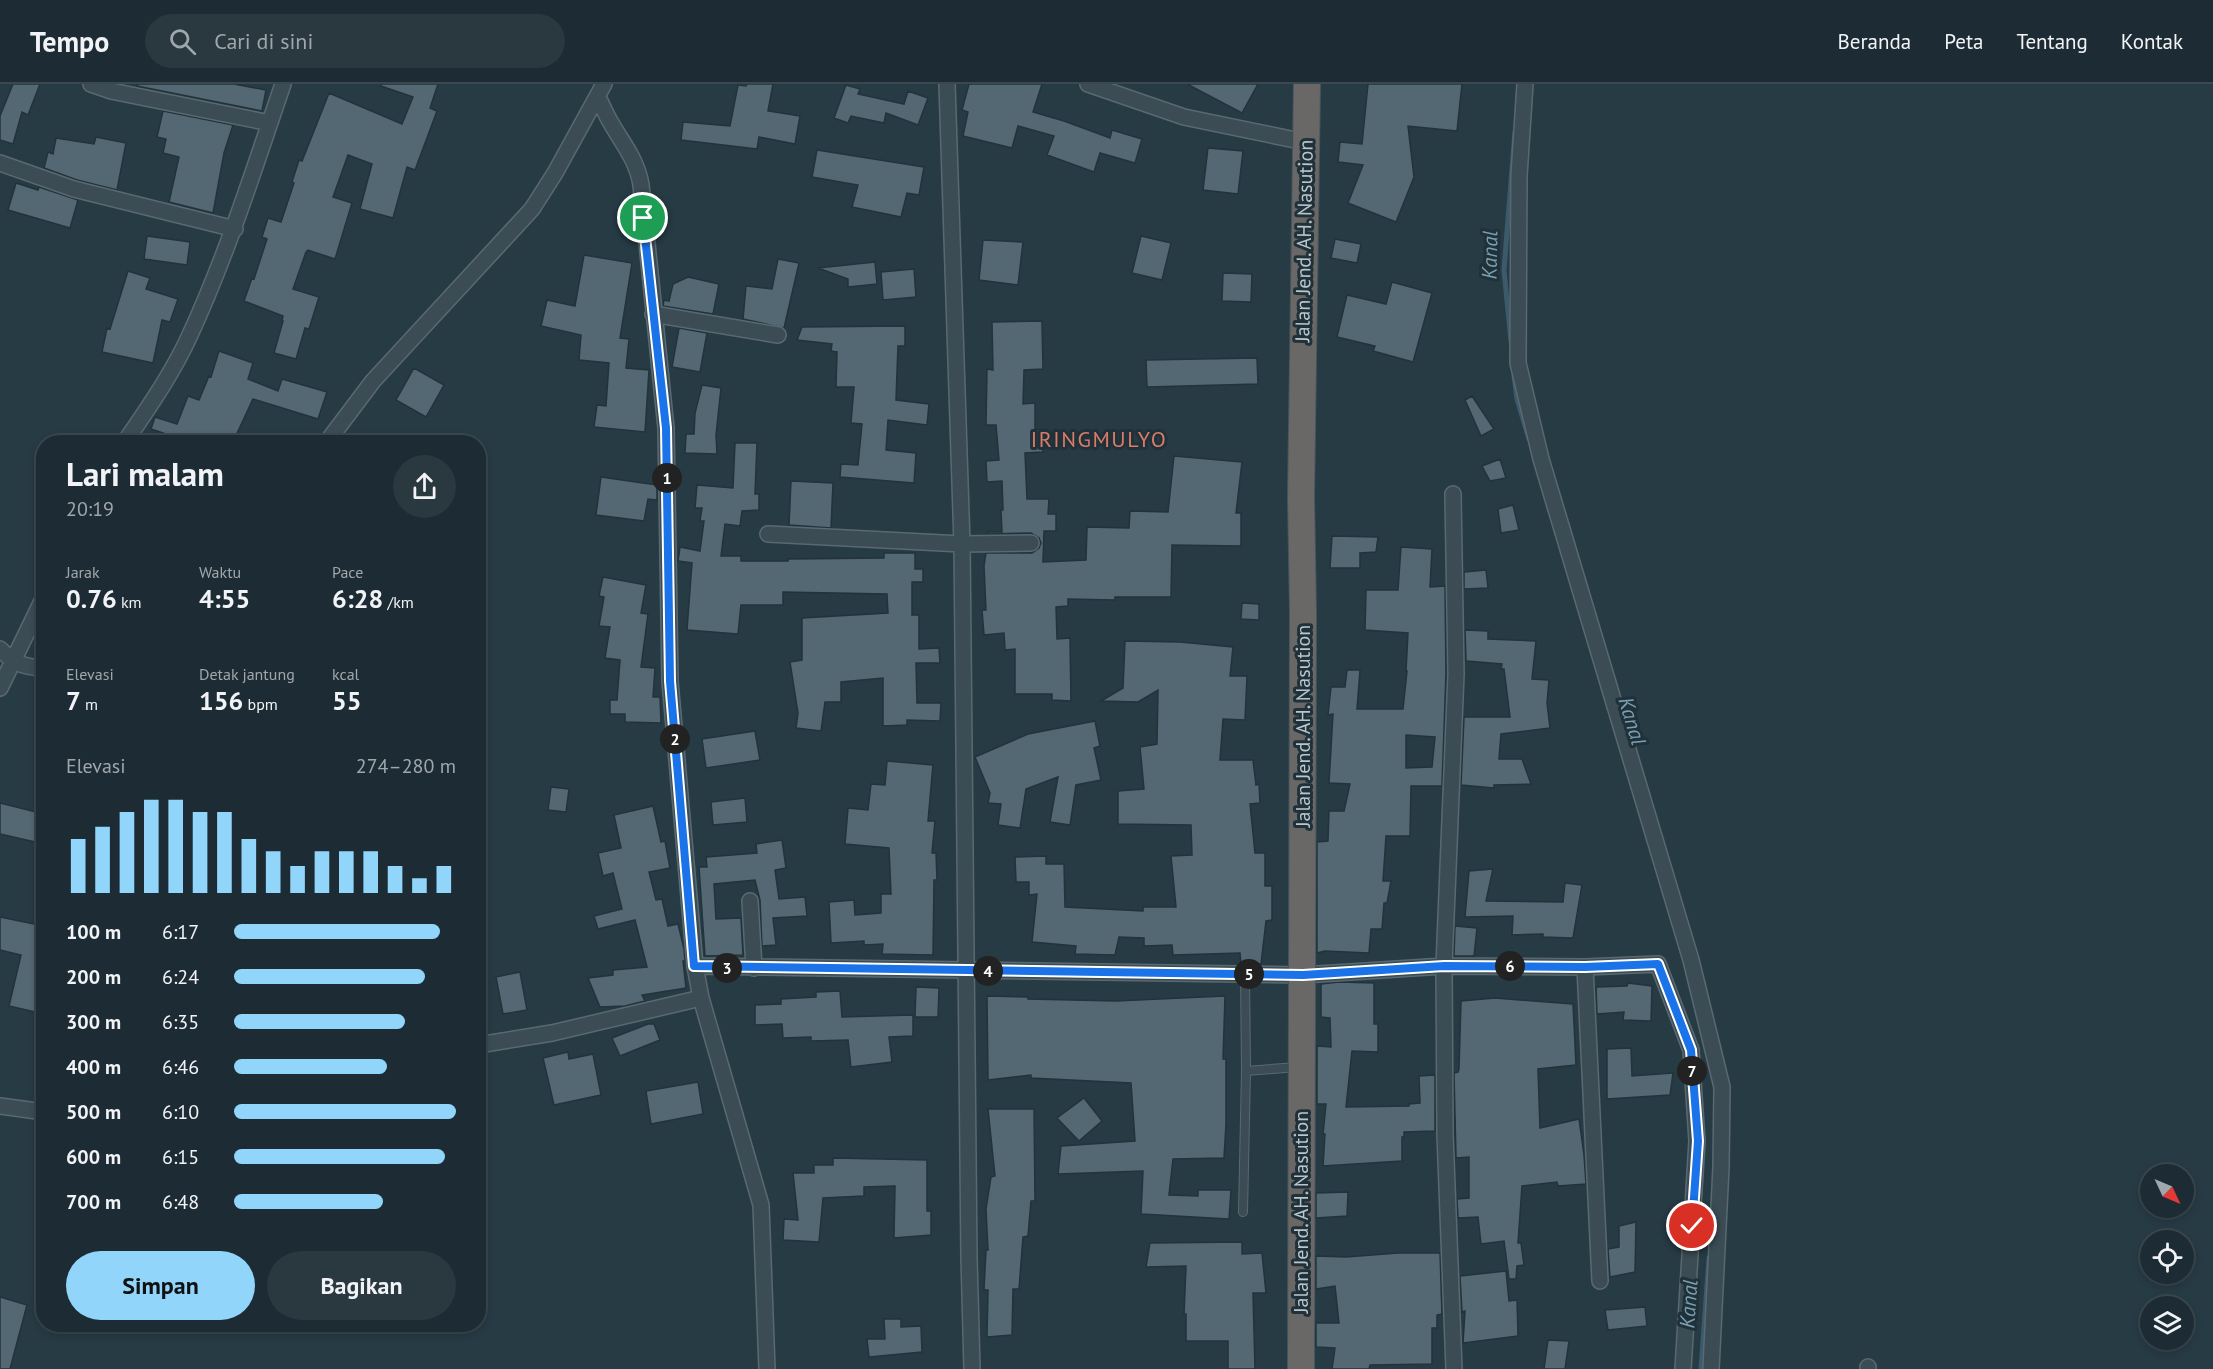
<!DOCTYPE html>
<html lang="id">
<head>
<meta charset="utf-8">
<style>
  body { margin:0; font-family:"PT Sans",sans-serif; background:#2a3840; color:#f1f3f6; height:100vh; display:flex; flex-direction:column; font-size:22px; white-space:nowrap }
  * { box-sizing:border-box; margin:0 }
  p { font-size:20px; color:#a0a7ac }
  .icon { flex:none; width:33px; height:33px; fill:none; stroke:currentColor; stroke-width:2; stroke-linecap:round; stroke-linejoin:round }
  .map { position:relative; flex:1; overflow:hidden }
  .panel { position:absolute; left:36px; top:351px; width:450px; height:897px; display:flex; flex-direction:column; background:#1d2c34; border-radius:24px; box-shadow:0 3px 9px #0003,0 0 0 2px #3b484f }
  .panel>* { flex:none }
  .needle { width:39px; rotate:134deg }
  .buttons { position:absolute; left:2140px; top:1080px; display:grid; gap:12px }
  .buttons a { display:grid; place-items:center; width:54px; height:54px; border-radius:50%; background:#1d2c34; box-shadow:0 3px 9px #0003,0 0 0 2px #3b484f; font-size:30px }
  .pin { position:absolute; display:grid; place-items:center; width:51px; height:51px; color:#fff; margin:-26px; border:3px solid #fff; border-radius:50%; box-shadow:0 2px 6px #0007 }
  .km { position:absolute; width:30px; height:30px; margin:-15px; border-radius:50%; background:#222; color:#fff; font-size:16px; line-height:30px; text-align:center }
  .round { display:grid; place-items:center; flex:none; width:63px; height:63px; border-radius:32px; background:#2a3840 }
  .headline { display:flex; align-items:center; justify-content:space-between; height:102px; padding:0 30px }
  h1 { font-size:33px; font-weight:800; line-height:45px }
  .stats { display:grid; grid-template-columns:repeat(3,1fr); gap:9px; height:102px; padding:6px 30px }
  .stats div { display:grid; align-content:center }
  .stats b { font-size:26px; font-weight:800 }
  .stats small { font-size:16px; font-weight:400 }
  .stats p { font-size:16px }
  .chart { height:168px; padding:12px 30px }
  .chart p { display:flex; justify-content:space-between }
  .chart svg { width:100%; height:108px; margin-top:6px; stroke:#91d5fb; stroke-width:6 }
  .action { display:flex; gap:12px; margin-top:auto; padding:12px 30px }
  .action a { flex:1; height:69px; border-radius:36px; background:#91d5fb; color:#111; font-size:24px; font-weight:800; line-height:69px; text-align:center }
  .action a+a { background:#2a3840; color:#f1f3f6 }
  ul { padding:0 30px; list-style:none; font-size:20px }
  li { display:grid; grid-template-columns:96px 72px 1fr; align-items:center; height:45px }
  li i { height:15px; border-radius:8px; background:#91d5fb }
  header { display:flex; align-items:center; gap:36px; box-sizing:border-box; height:84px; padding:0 30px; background:#1d2c34; border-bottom:2px solid #3b484f }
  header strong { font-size:28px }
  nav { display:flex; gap:33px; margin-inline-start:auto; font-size:21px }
  .search { width:420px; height:54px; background:#2a3840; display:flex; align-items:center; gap:15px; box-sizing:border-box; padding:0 21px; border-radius:33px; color:#a0a7ac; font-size:22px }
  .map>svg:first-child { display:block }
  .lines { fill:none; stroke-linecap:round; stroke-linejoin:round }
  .stream { stroke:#3b5b6c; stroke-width:5 }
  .building { fill:#536872; stroke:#22333b; stroke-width:1.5; fill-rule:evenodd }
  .service-casing { stroke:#5a6971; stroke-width:10 }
  .minor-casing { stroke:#5a6971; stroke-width:18 }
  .trunk-casing { stroke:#46565e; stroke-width:28 }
  .service { stroke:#3b4c54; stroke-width:8 }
  .minor { stroke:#3b4c54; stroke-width:15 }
  .trunk { stroke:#6a6866; stroke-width:26 }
  .route-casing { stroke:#fff; stroke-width:12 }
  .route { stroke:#1a73e8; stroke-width:8 }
  .labels { text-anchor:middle; stroke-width:6; stroke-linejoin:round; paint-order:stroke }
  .street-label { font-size:20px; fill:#b9c6cd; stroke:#20313a }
  .water-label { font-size:21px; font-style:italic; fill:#799fb1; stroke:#20313a }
  .quarter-label { font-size:22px; letter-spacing:1.5px; fill:#d97c68; stroke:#20313a }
</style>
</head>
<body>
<header>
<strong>Tempo</strong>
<div class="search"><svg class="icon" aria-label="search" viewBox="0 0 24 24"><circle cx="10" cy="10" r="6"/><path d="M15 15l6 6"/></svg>Cari di sini</div>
<nav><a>Beranda</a><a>Peta</a><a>Tentang</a><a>Kontak</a></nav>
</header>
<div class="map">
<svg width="2213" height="1285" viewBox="0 0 2213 1285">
  <rect width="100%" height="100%" fill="#273b45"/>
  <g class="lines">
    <path class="stream" d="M1511,258L1504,186L1515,47
      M1514,292L1517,315L1529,355
      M1701,1285L1709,1174"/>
  </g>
  <path class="building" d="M13,0H40L28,31L22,28L13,60L0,56V32Z
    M138,0H234L266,6L262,27L137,2Z
    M382,0H438L430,24L437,27L415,86L407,83L393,134L360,125L372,80L348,71L333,113L352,119L335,175L308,166L306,168L293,205L319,213L309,245L305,244L296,275L274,269L283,237H282L283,232L244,217L252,194L254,195L267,155L262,153L268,134L281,138L294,99L292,98L299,76L302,77L329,9L402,40L413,13L381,2Z
    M747,0H773L768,27L800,32L795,60L759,53L757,65L681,56L683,38L730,42L738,1L746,2Z
    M969,0H1042L1033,28L1064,37L1110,54L1112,46L1142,55L1135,79L1100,69L1094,88L1047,71L1054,52L1018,42L1012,64L963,52L968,28L962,26Z
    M1187,0H1258L1242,29Z
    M1368,0H1462L1457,47L1408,42L1414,93L1396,138L1348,119L1363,81L1338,78L1340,58L1362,60Z
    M846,1L860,5L858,10L904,20L908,7L928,14L918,41L886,29L884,39L851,32L848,39L834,34Z
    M163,27L233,41L224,69L213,129L169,118L179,73L163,69L166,55L157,53Z
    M96,53L126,59L117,106L77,96L44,84L48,68L53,70L56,54L94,60Z
    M1208,64L1243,67L1238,110L1203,106Z
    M817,66L924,83L919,111L907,109L901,133L852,123L858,101L812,93Z
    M16,99L38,106L39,103L78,116L70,144L8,126Z
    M147,152L190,158L187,181L144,175Z
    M1141,152L1171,159L1162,196L1132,189Z
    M1335,155L1361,160L1357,179L1331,174Z
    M983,156L1023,158L1018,201L979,196Z
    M584,171L632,179L620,254L629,255L626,284L649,286L645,348L594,343L597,321L606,322L609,279L579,276L581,251L541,242L547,216L575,222Z
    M778,175L799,179L784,244L743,235L746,202L772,205Z
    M875,178L877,200L848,203V195L818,184Z
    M914,185L916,213L883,216L881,188Z
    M128,187L150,194L146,205L178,215L170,238L162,236L153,279L102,268L107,244L110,245Z
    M1223,189L1252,190L1251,218L1222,217Z
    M688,193L719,200L713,230L663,222L664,216L669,217L673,200Z
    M1392,198L1432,209L1413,278L1373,267L1375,262L1337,253L1347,211L1386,220Z
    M1042,237L1043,285L1024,286L1023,320L1035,319V346L1041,345L1043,368L1025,369L1027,415H1049L1048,430H1056V447H1044L1043,478L1086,476L1087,443L1129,444L1130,427L1168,428L1174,372L1242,378L1236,429H1241V462L1172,461L1171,513H1115V516L1068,515V522L1056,523L1057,555L1070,554L1071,617L1052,616V610H1015V565L1005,566L1004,549L984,551L982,526H986L984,482L986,469H1032L1039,464L1041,459L1039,454L1031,449L987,450L988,448H1002L1001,426H1003L1002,397L987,398L986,377L999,376L996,341H986L987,285L993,286L992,238Z
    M905,242V262H898L896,316L929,320L927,341L888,336L886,366L916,369L914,399L840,393L841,380L858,381L862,340L851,339L854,303H836L837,268L831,267L832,260L797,256L802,243Z
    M679,244L707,249L700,288L672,283Z
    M219,267L253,279L248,295L278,307L282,295L327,308L318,335L253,315L233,358H170L172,352L151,345L155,333L177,340L188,312L199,316L209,292L211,293Z
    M1257,274L1258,300L1147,303L1146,276Z
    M414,284L444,301L426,333L396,316Z
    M702,301L721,304L716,351L717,370L685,369L686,350H694L695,329Z
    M1472,312L1494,345L1481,352L1465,316Z
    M735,359H757L755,410H759V426L742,427L740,442L725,440L721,472H741V477H788V475L884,474V469H915V485H923V498H912V531H919V565L939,564L940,579H916L917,619H941L940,637L907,636V641L883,642V594L841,598V618H825L821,647L796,644L798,629L790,578L802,576V534L888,529L887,510L783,508V521H741L738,550L687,546L692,479L678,477L680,463L700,467L704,437H700L702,424H695L697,401L733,404Z
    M1500,375L1506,394L1490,397L1482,382Z
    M601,393L657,401V416L648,415L644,437L596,431Z
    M791,397L833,399L831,444L789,441Z
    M1513,421L1519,446L1501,449L1498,425Z
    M1332,452L1378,453L1376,468L1360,469V484H1330Z
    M1401,463L1432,465L1430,503L1445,502L1446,589L1442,702H1411L1410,752H1386L1383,797H1391L1387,819H1384L1382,845H1371L1369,869L1325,867L1317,869V758L1328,757L1329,727H1344L1350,700L1329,699L1333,630L1328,631L1331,603H1345L1347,586H1360L1357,625H1403L1407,587H1406L1408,549L1365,546L1366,506H1398ZM1406,651L1435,653L1432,683L1406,684Z
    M1486,486L1488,504L1464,505V488Z
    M603,493L646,501L641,529L648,530L641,583L655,584L653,613H660L661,639L625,638V630H610V616H617L620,576L605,574L610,543L599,542L604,513L599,512Z
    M1242,519L1259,520V536L1241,535Z
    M1465,546L1488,547V555L1536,557L1532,595L1549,596L1547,619L1550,644L1501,650L1499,675H1522L1531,700L1494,701V704L1461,701L1464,633H1510L1504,585H1501L1502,580L1466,577Z
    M1125,557L1180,558L1233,563L1230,592H1247L1245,636L1223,635L1220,676H1253L1256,701L1259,700L1260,719L1250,720L1255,769H1265V802H1272V836L1266,837L1261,880H1241L1240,869L1173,871L1172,861L1144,862V854L1119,853L1115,871L1075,870L1076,862L1032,858L1037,810L1029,811V798H1016L1015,773L1046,772V780H1064L1065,823L1143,827V823H1176L1171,772L1192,771L1191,741L1118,740V707L1144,705L1140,663L1157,660L1158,606L1138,618L1101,617L1123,604Z
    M1095,637L1100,662L1094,664L1101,696L1076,701L1070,741L1050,738L1058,693L1026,705L1020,744L998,741L1001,720L988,719L990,709L975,673L1028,650Z
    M755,647L760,676L706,684L702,655Z
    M887,677L933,681L928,737H935L932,769H936L937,796H934L933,871L882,870L883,860L864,861V857L831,859L829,818L854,816L855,831L881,829V810H891L889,764L845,760L848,724L868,726L871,700L885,701Z
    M551,703L569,705L566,728L548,726Z
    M745,714L747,738L713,741L711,718Z
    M0,719L44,730V760L0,750Z
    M653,722L661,758L665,757L670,784L649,788L656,816L662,815L668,842L678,840L684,865L685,877H683L686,904L642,911L645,917L625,922L600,923L588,894L613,891V886L647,883L635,836L598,845L594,832L622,825L613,789L603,792L598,769L621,764L614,731Z
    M782,756L786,784L775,786L779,815L805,813L807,832L773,834L776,861L762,862L760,816L755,796L714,800L716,835L741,834L743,871L705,872L699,783H707L706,773L757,769L756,760Z
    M1493,785L1486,817L1563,818L1565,799L1582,801L1573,854L1543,853V850L1512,851L1513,832L1465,833L1469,787Z
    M0,833L44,842V930L9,922L21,871L0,866Z
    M1455,842L1477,844L1474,872H1454Z
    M520,888L527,926L503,930L496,893Z
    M1339,898L1374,899V940H1378V968L1352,967L1346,1023L1409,1022V1020L1420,1019L1419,992L1435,991V1047L1404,1048V1053H1402V1077L1323,1082L1325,1050H1323L1326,1020H1317V962L1331,963L1330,934L1321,933V900Z
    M1628,899L1652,902L1651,937L1623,936L1624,928L1597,930L1596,903L1627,902Z
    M916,903L939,904L938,933H915Z
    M840,907L842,933L913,931V952L889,953L892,978L851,983L848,956L811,957V953L783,954L782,940L755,941V921L781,920V915L816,913V908Z
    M987,912L1028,913V915L1116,917L1225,912L1223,975H1226V1040L1224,1074L1173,1075L1169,1111L1198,1112V1106H1231L1229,1135L1141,1130L1143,1087L1058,1090L1061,1062L1135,1057L1131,999L1031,994V991L988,996Z
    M1495,914L1573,920L1576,981L1538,985L1540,1044L1579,1035L1584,1071L1586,1100L1558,1102L1557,1098L1522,1102L1518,1159H1521L1524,1181L1517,1182L1516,1195H1509L1504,1157L1481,1160L1478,1133L1458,1134L1457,1115L1469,1114V1073L1456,1074L1454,989L1458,988L1459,985L1461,917Z
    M648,940H654L660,956L620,972L612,954Z
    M1631,964L1632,992L1673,989L1670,1011L1607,1015V965Z
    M568,968L569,975L593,970L601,1011L554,1021L543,974Z
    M698,998L703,1030L651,1040L646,1007Z
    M1084,1014L1102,1037L1079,1057L1057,1034Z
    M988,1025H1034L1035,1117H1031L1028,1152L1023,1153L1019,1205H1013L1012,1251L987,1253L988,1206H984L986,1166H988L986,1125L991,1093L995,1092Z
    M833,1074L927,1076V1127H931V1151L894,1154L895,1102L864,1103V1112L823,1114L819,1158L783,1156L784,1135L798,1136L793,1089H814V1081H833Z
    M1348,1108L1347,1132L1316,1134V1109Z
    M1636,1138L1635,1188L1610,1193L1608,1165L1619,1163V1142Z
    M1242,1158V1170L1262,1169L1266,1209H1253L1255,1285H1228V1257H1186V1230H1184L1186,1182L1146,1183L1150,1159Z
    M1398,1169H1440L1442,1230L1437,1231V1244H1432V1280L1370,1281L1369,1285H1332L1335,1264L1316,1263V1239H1339L1335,1202L1316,1205V1172L1346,1173Z
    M1506,1187L1509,1217L1517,1216L1518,1252L1463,1259L1465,1227L1462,1228L1460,1192Z
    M0,1213L27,1221L10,1285H0Z
    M1645,1223L1647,1242L1608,1246L1605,1226Z
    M884,1235H901V1243L921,1242L922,1268L869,1273L867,1255H885Z
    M1548,1256L1569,1257L1565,1285H1544Z"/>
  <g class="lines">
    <defs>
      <path id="service" d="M1245,890L1246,987L1297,983
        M1243,1128L1246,987"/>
      <path id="minor" d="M91,0L111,7L270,39
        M947,0L962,460L969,1174L972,1285
        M1088,0L1184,33L1305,58
        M1525,0L1519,92L1518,279L1541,375L1691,876L1722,1003L1721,1083L1711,1285
        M598,13C602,21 606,31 611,39C623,60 637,76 641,101L666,344L670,597L695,882L701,914L761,1121L767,1285
        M0,79L74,105L235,145
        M653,230L778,251
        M125,358C148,324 172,290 189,253C227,171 254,85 283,0
        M327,358L373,297L532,125L555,89L604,0
        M1453,410L1456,590L1444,882L1445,1050L1454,1285
        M768,450L962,460L1031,459
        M0,565C15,580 23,583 44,584
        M0,604L44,513
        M750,817L754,884
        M695,882L1303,891L1444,882L1585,883L1658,880L1691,966L1697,1057L1683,1285
        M1585,883L1600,1197
        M478,961L552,949L701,914
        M0,1022L44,1028
        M1868,1285V1283"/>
      <path id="trunk" d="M1301,1285L1303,528L1301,413L1307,0"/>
    </defs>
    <use href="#service" class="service-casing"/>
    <use href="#minor" class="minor-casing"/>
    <use href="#trunk" class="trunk-casing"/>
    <use href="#service" class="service"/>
    <use href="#minor" class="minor"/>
    <use href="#trunk" class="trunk"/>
  </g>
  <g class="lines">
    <defs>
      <path id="route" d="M643,134L666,344L670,597L694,882L1303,891L1444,882L1585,883L1658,880L1691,966L1698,1057L1692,1142"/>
    </defs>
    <use href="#route" class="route-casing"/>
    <use href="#route" class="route"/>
  </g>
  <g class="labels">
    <g class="street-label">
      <text transform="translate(1304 157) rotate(-89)" y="7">Jalan Jend. AH. Nasution</text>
      <text transform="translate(1303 642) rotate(-90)" y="7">Jalan Jend. AH. Nasution</text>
      <text transform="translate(1301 1128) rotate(-90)" y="7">Jalan Jend. AH. Nasution</text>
    </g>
    <g class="water-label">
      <text transform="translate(1490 171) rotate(-89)" y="7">Kanal</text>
      <text transform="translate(1632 637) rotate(73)" y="7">Kanal</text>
      <text transform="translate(1689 1220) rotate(-86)" y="7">Kanal</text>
    </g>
    <g class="quarter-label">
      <text x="1099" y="363">IRINGMULYO</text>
    </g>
  </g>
</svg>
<div class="buttons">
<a><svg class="needle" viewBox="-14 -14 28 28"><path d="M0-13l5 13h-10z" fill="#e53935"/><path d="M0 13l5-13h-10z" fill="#a0a7ac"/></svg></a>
<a><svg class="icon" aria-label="locate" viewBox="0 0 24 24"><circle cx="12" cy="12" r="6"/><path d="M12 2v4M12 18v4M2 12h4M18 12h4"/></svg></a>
<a><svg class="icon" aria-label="layers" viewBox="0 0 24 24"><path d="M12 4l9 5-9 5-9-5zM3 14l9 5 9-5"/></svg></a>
</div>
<div class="pin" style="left:643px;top:134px;background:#1e9e55"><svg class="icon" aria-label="arrive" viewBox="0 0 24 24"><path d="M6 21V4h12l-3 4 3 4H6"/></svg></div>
<div class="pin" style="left:1692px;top:1142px;background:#d93025"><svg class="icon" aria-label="check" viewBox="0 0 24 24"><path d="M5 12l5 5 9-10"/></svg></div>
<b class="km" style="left:667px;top:394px">1</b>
<b class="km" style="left:675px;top:655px">2</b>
<b class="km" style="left:727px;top:884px">3</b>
<b class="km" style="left:988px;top:887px">4</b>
<b class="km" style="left:1249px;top:890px">5</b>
<b class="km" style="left:1510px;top:882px">6</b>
<b class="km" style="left:1692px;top:987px">7</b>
<section class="panel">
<div class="headline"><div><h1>Lari malam</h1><p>20:19</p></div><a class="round"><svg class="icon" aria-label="share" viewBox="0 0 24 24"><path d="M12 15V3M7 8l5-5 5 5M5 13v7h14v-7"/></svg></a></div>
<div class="stats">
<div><p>Jarak</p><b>0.76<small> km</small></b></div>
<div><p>Waktu</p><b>4:55</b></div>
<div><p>Pace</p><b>6:28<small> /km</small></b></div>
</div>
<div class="stats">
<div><p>Elevasi</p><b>7<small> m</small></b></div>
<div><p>Detak jantung</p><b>156<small> bpm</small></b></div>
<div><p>kcal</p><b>55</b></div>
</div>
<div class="chart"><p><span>Elevasi</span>274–280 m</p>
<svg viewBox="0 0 160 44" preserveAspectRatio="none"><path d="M5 44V22M15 44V17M25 44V11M35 44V6M45 44V6M55 44V11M65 44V11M75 44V22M85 44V27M95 44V33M105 44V27M115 44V27M125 44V27M135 44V33M145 44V38M155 44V33"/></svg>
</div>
<ul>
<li><b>100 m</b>6:17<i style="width:93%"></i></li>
<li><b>200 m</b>6:24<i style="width:86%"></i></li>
<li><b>300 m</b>6:35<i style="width:77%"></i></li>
<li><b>400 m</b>6:46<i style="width:69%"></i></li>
<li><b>500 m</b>6:10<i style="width:100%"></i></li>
<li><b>600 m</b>6:15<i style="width:95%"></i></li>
<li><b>700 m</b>6:48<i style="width:67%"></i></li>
</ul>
<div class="action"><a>Simpan</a><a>Bagikan</a></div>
</section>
</div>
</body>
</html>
